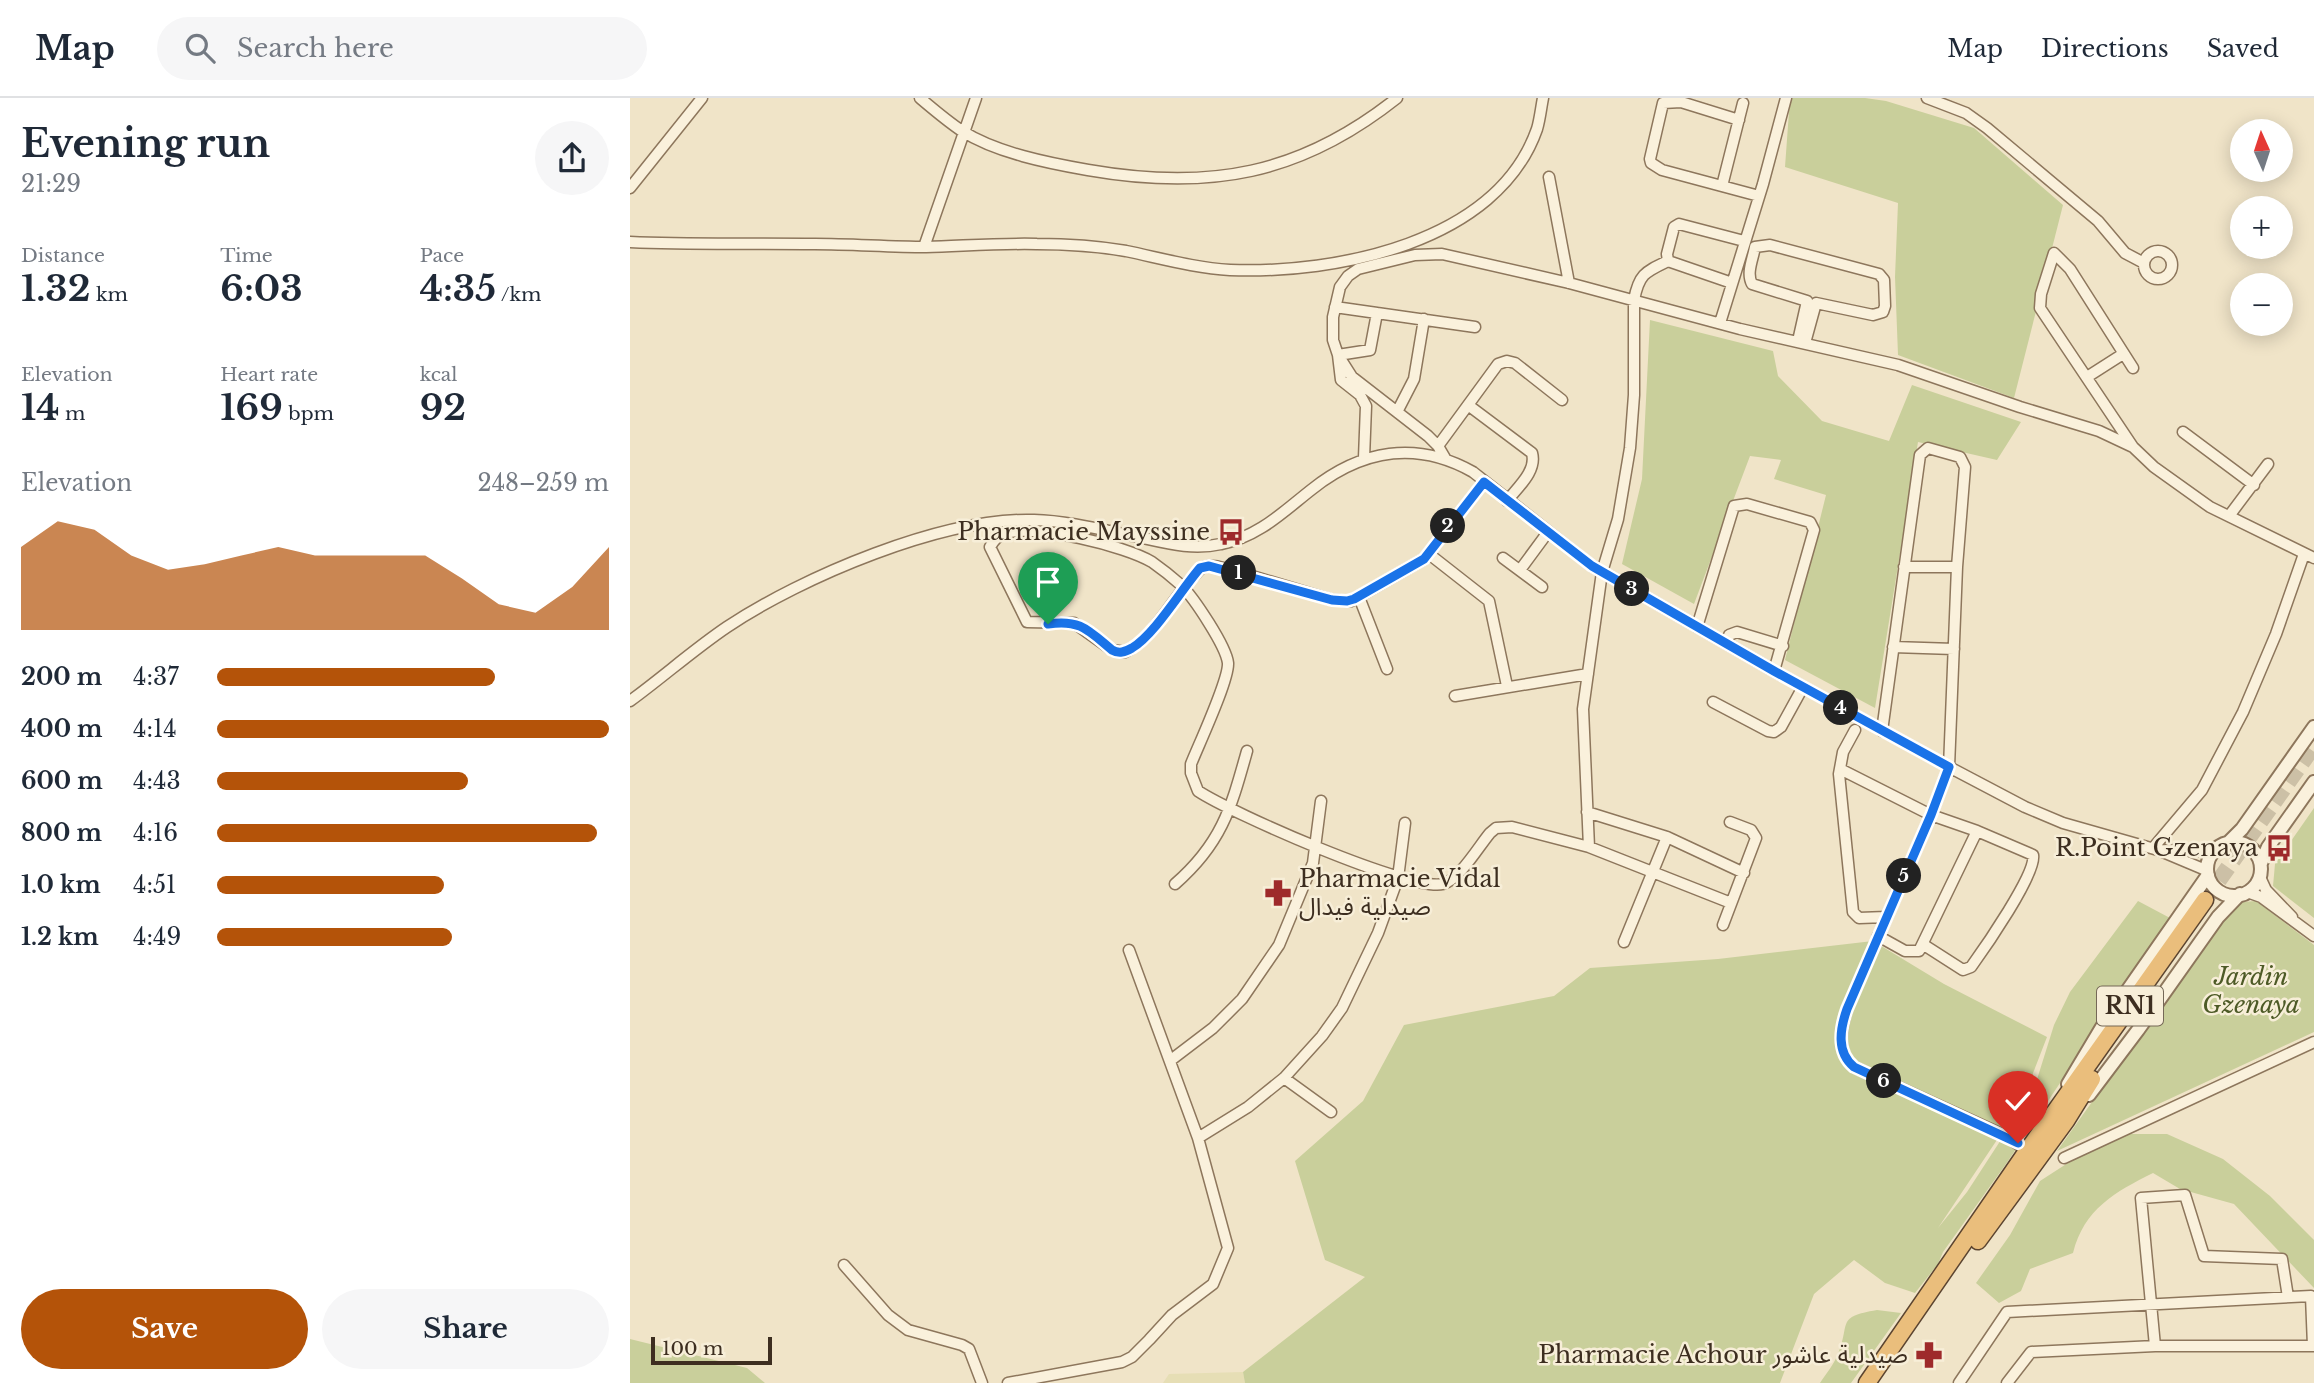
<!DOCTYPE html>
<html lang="en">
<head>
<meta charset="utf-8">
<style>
  body { margin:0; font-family:"Libre Baskerville","Noto Sans Arabic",serif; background:#f6f6f7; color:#1f2937; height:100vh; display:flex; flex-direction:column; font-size:26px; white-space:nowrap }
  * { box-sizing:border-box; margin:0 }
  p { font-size:23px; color:#747a83 }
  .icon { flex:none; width:38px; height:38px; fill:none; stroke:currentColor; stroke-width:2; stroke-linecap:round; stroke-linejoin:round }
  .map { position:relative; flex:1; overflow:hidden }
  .sheet { display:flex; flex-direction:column; background:#fff; width:630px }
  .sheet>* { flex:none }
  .needle { width:46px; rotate:357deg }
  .controls { position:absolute; left:1600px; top:21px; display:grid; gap:14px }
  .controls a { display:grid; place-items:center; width:63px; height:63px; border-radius:50%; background:#fff; box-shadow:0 4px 18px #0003; font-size:35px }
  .scale { position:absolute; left:21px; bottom:18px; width:121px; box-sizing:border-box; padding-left:7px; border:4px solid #3d2e20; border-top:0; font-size:19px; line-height:24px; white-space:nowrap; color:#3d2e20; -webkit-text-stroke:5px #f7eed8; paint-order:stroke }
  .pin { position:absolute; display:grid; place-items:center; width:60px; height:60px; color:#fff; margin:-72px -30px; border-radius:50% 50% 50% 0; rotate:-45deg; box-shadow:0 0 7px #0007 }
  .pin .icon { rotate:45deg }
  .km { position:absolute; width:35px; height:35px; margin:-18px; border-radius:50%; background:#222; color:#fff; font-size:19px; line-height:35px; text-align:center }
  .round { display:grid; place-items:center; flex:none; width:74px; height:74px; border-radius:37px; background:#f6f6f7 }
  .summary { display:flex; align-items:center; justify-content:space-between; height:119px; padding:0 21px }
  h1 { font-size:38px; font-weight:700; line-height:52px }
  .metrics { display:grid; grid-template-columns:repeat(3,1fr); gap:10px; height:119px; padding:7px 21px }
  .metrics div { display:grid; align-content:center }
  .metrics b { font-size:35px; font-weight:700 }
  .metrics small { font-size:19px; font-weight:400 }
  .metrics p { font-size:19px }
  .chart { height:196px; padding:14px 21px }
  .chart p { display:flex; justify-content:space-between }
  .chart svg { width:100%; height:126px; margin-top:7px; fill:#b45309; opacity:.7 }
  .button { display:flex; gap:14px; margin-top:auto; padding:14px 21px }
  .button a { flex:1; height:80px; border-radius:42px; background:#b45309; color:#fff; font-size:28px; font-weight:700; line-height:80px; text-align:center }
  .button a+a { background:#f6f6f7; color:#1f2937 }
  ul { padding:0 21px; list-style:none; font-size:23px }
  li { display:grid; grid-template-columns:112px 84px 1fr; align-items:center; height:52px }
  li i { height:18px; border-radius:9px; background:#b45309 }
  header { display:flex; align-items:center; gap:42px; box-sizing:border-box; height:98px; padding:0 35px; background:#fff; border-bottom:2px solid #e0e1e3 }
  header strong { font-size:33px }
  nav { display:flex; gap:38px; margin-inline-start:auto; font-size:24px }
  .search { width:490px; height:63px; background:#f6f6f7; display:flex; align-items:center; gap:18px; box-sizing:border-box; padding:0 24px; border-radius:38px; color:#747a83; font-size:26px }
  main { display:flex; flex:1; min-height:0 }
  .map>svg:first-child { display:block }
  .farmland { fill:#e6deb5 }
  .green { fill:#c9cf9b }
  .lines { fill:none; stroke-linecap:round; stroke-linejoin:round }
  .trunk-tunnel { stroke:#ccc0a6; stroke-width:16; stroke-dasharray:16 8; stroke-linecap:butt }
  .minor-casing { stroke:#8d765c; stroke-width:13 }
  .tertiary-casing { stroke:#8d765c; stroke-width:16 }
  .trunk-casing { stroke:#5b4430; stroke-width:19 }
  .minor { stroke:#faf1dc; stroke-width:10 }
  .tertiary { stroke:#faf1dc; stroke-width:12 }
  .trunk { stroke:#eabe7c; stroke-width:16 }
  .route-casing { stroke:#fff; stroke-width:14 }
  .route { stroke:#1a73e8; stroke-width:9 }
  .labels { text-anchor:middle; stroke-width:5; stroke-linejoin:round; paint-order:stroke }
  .shield { fill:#f7eed8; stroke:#756857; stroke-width:2 }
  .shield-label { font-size:23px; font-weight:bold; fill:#3d2e20 }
  .poi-label { font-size:24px; fill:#3d2e20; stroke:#f7eed8; text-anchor:end }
  .park-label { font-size:24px; font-style:italic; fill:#4d5a26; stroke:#f7eed8 }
</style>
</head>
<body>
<header>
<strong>Map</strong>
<div class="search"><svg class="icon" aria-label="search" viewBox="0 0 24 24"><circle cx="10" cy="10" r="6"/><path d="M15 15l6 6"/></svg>Search here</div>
<nav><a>Map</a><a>Directions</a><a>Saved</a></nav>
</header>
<main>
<section class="sheet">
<div class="summary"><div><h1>Evening run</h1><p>21:29</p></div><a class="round"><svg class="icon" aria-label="share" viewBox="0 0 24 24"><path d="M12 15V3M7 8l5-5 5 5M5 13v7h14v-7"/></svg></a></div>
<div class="metrics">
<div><p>Distance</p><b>1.32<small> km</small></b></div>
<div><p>Time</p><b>6:03</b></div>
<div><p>Pace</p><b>4:35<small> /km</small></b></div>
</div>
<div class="metrics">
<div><p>Elevation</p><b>14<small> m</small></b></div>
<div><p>Heart rate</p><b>169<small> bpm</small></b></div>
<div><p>kcal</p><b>92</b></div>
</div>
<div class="chart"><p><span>Elevation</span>248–259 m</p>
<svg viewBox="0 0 160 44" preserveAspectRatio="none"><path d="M0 44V15L10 6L20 9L30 18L40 23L50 21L60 18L70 15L80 18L90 18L100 18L110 18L120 26L130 35L140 38L150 29L160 15V44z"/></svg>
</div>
<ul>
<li><b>200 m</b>4:37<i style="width:71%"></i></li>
<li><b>400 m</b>4:14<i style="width:100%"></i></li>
<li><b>600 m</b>4:43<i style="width:64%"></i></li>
<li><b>800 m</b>4:16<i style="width:97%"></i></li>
<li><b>1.0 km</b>4:51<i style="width:58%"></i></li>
<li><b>1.2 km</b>4:49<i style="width:60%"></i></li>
</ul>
<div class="button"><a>Save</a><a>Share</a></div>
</section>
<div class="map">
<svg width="1684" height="1285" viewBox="0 0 1684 1285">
  <rect width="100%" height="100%" fill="#f0e4c8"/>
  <path class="farmland" d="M613,1274L615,1285H533L539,1276Z"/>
  <path class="green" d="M1160,0H1235L1256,3L1344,30L1433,107L1384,300L1268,257L1265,179L1268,105L1155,69Z
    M1020,222L1143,253L1148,278L1192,323L1259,343L1282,287L1391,324L1367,362L1288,344L1245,610L1155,562L1196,397L1144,381L1151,362L1120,358L1064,506L992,466L1012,381Z
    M1684,710V820L1643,788L1645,766Z
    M1508,803L1540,820L1376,1066L1313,1154L1308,1166L1285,1195L1255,1185L1224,1162L1184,1196L1150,1285H615L613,1274L735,1179L695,1162L665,1063L733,1003L774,927L924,898L960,870L1088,861L1243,843L1314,886L1417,939L1391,1006L1308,1130L1337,1094L1404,991L1424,927L1440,894Z
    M1626,803L1684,847V934L1427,1053L1602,808L1612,804Z
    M1476,1036H1537L1593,1061L1640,1098L1684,1142V1190L1604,1106L1550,1091L1523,1075C1485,1094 1454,1111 1443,1155L1400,1171L1391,1193L1369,1205L1346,1185L1380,1137L1410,1083L1444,1061Z
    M1247,1212L1271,1215L1221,1285H1190C1196,1276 1204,1266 1208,1256C1221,1225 1205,1219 1247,1212Z
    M0,1241L117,1270L135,1285H0Z"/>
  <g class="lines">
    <path class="trunk-tunnel" d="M1575,802L1684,648"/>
    <defs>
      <path id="minor" d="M290,0C303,11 317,23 332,33C367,55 418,65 458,72C579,93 670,77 767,0
        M1297,0L1336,15L1357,30L1468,123L1495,155L1514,165
        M1109,22L1051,4L1033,5L1020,61L1021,65L1032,72L1129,98
        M919,79L939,185
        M1092,88L1113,5
        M0,90L72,0
        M0,144C62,147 123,145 185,146C222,146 259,149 296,149C333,148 370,145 407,146C437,146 467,148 496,153C530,160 565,170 600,172C706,176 867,145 907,31C910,21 911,10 913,0
        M294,149L346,0
        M1514 167a14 14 0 1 1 28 0a14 14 0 1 1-28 0Z
        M1102,185L1038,163L1037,156L1044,129L1049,126L1114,143
        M705,209L845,229
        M1090,225L1133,86L1156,0
        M1168,243L1177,203L1122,186C1116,175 1123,161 1125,149L1140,147L1249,176L1254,182L1255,208L1253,214L1243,217L1186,205L1175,245
        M1503,270L1440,171L1424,155L1411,196L1410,210L1503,349L1524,369L1580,409L1684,460
        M1457,279L1493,256
        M838,307L868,266L877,263L885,265L932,302
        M767,314L784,281L794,221
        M1553,334L1624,387
        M808,348L838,307L902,355C907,373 888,389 877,403
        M734,360L736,308L730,297L711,282L708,257L740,252L747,215
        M815,360L808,348L798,338L722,279L708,257L703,242V219L710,189L718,178L728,171L785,157L812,156L939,185L1110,231L1268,267L1390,309L1469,333L1503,349
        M854,384L794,461L721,503L702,502L602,472C593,470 583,466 574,469C569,471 566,476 562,480C542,502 522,542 495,554L482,552L444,525L397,524L360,449C364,442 368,437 376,435C405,426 496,448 522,464C532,471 542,479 551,487C564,500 596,548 598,565C599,582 569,646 561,666V675L568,693C601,715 780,794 813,786C829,782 849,748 860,735L866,730L882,729L959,749L1101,805
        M1599,418L1638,366
        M799,456L859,503L877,588
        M873,460L912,489
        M1274,469H1327
        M890,472L918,434
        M729,499L757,571
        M1067,529L1104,408L1117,406L1180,424L1184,432L1144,573
        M1097,546L1099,537L1107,534L1153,548
        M1263,549L1324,551
        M825,598L958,576
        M0,603C33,579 63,552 97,529C172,479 313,419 404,422C440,423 477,433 513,440C540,446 564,452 591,446C628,439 653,414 681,392C731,352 786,342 843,374L962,468L1144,573L1319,669L1395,709L1433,725L1528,752L1578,773
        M1083,604L1138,633L1144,634L1151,629L1173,589
        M1225,632L1213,654L1209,676L1223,814L1229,820L1256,819
        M1252,633L1290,357L1298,350L1330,359L1335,369L1327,469L1319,669L1301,717L1217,911C1211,931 1206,954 1224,969L1378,1039L1397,1053
        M1210,671L1301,717L1347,733L1403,757C1407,775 1354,851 1341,869L1333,872L1294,847
        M957,714L1037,739L1114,775
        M959,749L953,611L972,474L988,421L1000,350L1004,297V202C1009,176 1015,174 1038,163
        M1523,750L1572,692L1613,614L1646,536L1674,456
        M1531,752L1571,753L1586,751
        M1630,779L1636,792L1662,819
        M545,786C592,745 601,710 617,653
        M1617,794L1631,799L1684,838
        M1093,827L1126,740L1121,732L1100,724
        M1248,838L1275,853H1289L1347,733
        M994,844L1037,739
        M541,962L583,930L612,901L649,847L683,765L691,703
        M654,980L701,1014
        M568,1040L618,1009L654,980L692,938L712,910L748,835L768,780L775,725
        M1434,1060L1684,944
        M214,1167L258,1217L278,1232L332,1247L339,1251L352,1285
        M1525,1248L1511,1100L1555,1097L1574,1158L1652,1161L1658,1199
        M378,1285L492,1264L502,1259L519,1242L542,1217L583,1186L598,1150L568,1040L499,852
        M1329,1285L1377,1214L1681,1198L1683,1248
        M1377,1285L1401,1254L1525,1248H1684"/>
      <path id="tertiary" d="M1577 771a27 27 0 1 1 54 0a27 27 0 1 1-54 0Z
        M1598,745L1612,731L1684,629
        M1631,765L1638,749L1684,684
        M1438,986L1472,929L1578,777
        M1459,997L1508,932L1588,819L1610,796"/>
      <path id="trunk" d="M1348,1143L1436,1023L1462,981
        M1237,1285L1397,1053L1575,802"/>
    </defs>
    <use href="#minor" class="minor-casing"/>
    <use href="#tertiary" class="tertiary-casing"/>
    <use href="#trunk" class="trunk-casing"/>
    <use href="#minor" class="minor"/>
    <use href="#tertiary" class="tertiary"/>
    <use href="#trunk" class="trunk"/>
  </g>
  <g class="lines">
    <defs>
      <path id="route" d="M418,526C450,521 458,532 482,552C489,556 495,554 502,550C525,536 551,492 570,470L579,468L702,502L717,503L724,501L794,461L854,384L962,468L1144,573L1319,669L1301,717L1217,911C1210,931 1206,954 1224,969L1388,1045"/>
    </defs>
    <use href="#route" class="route-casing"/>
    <use href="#route" class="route"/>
  </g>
  <defs>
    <symbol id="bus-bare" viewBox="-9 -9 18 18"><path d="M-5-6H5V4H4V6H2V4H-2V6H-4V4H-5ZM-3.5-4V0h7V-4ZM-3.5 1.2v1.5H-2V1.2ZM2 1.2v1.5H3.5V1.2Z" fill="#9e2a2b" stroke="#f7eed8" stroke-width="2.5" paint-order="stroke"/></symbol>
    <symbol id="pharmacy-bare" viewBox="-9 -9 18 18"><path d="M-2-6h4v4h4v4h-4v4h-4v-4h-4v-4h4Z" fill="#9e2a2b" stroke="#f7eed8" stroke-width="2.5" paint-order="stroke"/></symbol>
  </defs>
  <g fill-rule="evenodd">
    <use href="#bus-bare" x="582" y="415" width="38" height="38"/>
    <use href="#bus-bare" x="1630" y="731" width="38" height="38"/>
    <use href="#pharmacy-bare" x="629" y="776" width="38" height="38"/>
    <use href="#pharmacy-bare" x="1280" y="1238" width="38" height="38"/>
  </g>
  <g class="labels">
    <rect class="shield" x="1467" y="888.5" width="66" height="39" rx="5"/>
    <g class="shield-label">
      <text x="1500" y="916">RN1</text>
    </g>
    <g class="poi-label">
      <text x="580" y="442">Pharmacie Mayssine</text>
      <text x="1628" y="758">R.Point Gzenaya</text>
      <text x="669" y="789" text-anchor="start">Pharmacie Vidal<tspan x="669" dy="28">صيدلية فيدال</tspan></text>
      <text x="1278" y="1265">Pharmacie Achour صيدلية عاشور</text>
    </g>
    <g class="park-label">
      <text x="1621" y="887">Jardin<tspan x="1621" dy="28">Gzenaya</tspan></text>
    </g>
  </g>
</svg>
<div class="controls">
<a><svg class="needle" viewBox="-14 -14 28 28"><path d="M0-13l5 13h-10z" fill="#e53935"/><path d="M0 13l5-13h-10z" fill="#747a83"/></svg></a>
<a>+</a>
<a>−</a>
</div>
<div class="scale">100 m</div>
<div class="pin" style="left:418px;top:526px;background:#1e9e55"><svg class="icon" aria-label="arrive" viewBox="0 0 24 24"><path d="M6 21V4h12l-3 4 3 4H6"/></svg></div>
<div class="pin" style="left:1388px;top:1045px;background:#d93025"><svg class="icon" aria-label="check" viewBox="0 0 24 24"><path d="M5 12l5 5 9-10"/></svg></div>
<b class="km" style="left:609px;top:475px">1</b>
<b class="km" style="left:818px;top:428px">2</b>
<b class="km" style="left:1002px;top:491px">3</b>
<b class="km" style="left:1211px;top:610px">4</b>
<b class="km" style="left:1274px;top:778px">5</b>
<b class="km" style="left:1254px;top:983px">6</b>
</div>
</main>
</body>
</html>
